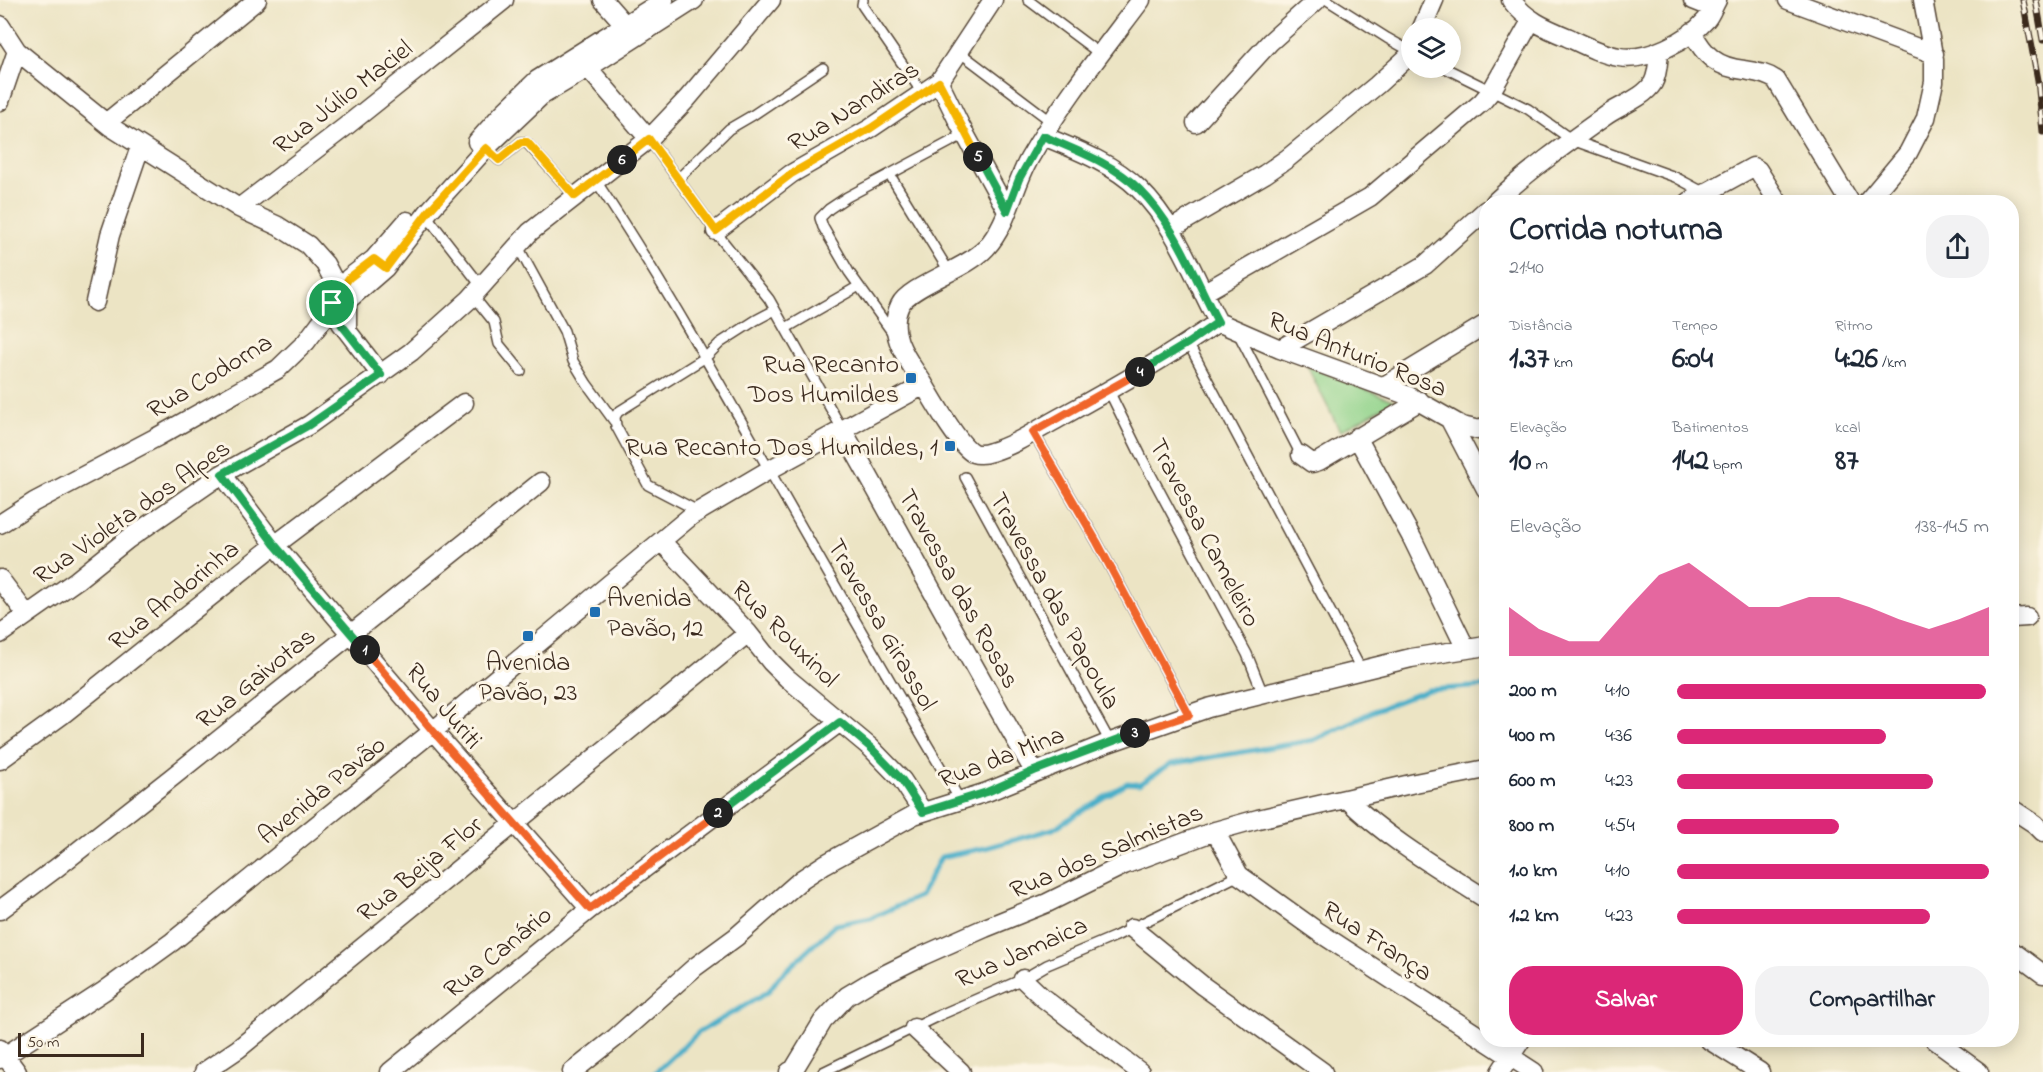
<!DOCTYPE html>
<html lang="pt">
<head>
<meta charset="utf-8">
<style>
  body { margin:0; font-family:"Indie Flower",sans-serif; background:#f2f2f3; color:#1f2937; height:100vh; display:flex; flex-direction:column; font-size:22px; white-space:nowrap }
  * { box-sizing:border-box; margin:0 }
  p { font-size:20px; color:#747a83 }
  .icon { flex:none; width:33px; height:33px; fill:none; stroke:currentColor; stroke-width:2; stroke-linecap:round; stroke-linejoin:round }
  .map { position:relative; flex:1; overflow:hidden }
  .details { position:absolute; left:1479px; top:195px; width:540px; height:852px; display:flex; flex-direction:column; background:#fff; border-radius:24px; box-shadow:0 3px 15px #0003 }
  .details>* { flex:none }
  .tools { position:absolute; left:1401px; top:18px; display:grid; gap:12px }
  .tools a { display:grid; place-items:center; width:60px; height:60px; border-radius:50%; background:#fff; box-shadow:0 3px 15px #0003; font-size:30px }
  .scale { position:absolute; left:18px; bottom:15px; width:126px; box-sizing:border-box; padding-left:6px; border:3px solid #3b2a1e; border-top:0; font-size:16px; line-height:21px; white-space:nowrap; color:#3b2a1e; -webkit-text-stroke:4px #fcf5e5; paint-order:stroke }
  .pin { position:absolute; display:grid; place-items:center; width:51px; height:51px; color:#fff; margin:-26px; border:3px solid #fff; border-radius:50%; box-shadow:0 2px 6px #0007 }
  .km { position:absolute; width:30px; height:30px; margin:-15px; border-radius:50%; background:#222; color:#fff; font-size:16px; line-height:30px; text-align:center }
  .round { display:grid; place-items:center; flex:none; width:63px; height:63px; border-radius:24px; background:#f2f2f3 }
  .headline { display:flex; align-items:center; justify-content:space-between; height:102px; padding:0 30px }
  h1 { font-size:33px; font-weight:800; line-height:45px }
  .stats { display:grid; grid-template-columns:repeat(3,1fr); gap:9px; height:102px; padding:6px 30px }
  .stats div { display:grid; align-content:center }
  .stats b { font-size:30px; font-weight:800 }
  .stats small { font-size:16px; font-weight:400 }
  .stats p { font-size:16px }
  .chart { height:168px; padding:12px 30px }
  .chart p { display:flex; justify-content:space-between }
  .chart svg { width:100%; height:108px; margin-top:6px; fill:#db2777; opacity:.7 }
  .cta { display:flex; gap:12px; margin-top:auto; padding:12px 30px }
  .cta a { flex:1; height:69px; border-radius:24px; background:#db2777; color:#fff; font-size:24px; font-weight:800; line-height:69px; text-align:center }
  .cta a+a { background:#f2f2f3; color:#1f2937 }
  ul { padding:0 30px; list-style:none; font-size:20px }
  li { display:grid; grid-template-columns:96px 72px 1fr; align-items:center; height:45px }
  li i { height:15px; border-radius:8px; background:#db2777 }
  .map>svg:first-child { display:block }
  .green { fill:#91d38b; stroke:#667e54; stroke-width:1.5 }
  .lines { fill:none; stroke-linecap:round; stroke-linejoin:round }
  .stream { stroke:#4aafc9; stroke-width:5 }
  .lane-casing { stroke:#564637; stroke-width:12 }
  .street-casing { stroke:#564637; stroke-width:21 }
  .lane { stroke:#fff; stroke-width:9 }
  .street { stroke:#fff; stroke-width:18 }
  .rail-casing { stroke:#3b2a1e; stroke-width:7 }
  .rail { stroke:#fcf5e5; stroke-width:4.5; stroke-dasharray:14; stroke-linecap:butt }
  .split-1-casing { stroke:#fff; stroke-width:12 }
  .split-2-casing { stroke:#fff; stroke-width:12 }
  .split-3-casing { stroke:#fff; stroke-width:12 }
  .split-4-casing { stroke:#fff; stroke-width:12 }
  .split-5-casing { stroke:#fff; stroke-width:12 }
  .split-6-casing { stroke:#fff; stroke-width:12 }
  .split-7-casing { stroke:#fff; stroke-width:12 }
  .split-1 { stroke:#22a559; stroke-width:8 }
  .split-2 { stroke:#f0652b; stroke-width:8 }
  .split-3 { stroke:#22a559; stroke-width:8 }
  .split-4 { stroke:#f0652b; stroke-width:8 }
  .split-5 { stroke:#22a559; stroke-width:8 }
  .split-6 { stroke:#f5b400; stroke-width:8 }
  .split-7 { stroke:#f5b400; stroke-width:8 }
  .poi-dot { fill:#1f6fb2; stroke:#fcf5e5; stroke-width:2 }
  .labels { text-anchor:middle; stroke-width:6; stroke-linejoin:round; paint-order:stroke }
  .street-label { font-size:26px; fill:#3b2a1e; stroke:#fcf5e5 }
  .poi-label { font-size:26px; fill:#3b2a1e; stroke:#fcf5e5; text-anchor:end }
</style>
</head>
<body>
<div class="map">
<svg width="2043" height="1072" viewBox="0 0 2043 1072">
  <rect width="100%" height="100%" fill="#fcf5e5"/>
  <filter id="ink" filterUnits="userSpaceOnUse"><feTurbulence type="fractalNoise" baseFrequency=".0167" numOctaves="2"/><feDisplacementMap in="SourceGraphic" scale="12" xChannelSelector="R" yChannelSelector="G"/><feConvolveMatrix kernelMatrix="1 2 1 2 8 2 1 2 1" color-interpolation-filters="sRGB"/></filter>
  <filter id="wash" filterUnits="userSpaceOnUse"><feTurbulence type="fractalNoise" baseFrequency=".008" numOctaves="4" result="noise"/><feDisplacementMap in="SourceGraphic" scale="24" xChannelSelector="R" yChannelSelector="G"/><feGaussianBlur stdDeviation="1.35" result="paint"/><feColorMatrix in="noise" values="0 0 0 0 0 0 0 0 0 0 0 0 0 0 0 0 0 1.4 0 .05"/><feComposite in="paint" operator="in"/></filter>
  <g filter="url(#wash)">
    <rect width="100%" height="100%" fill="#ece4c4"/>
    <path class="green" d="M1307,366L1395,401L1340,431Z"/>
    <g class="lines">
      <path class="stream" d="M667,6L676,0
        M656,1072L699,1032L768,992L779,977L835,925L871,918L920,896L941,857L985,848L1053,829L1127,783L1139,784L1171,764L1314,740L1376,710L1428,690L1486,686"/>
    </g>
  </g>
  <g filter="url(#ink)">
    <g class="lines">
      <defs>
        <path id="lane" d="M863,0L862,5L923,94
          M1028,0L1100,54
          M1327,0L1387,38L1412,52
          M958,51L1052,122
          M1445,68L1528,109L1572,140L1675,177L1705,193
          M649,139L722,240L769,299L842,429
          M486,148L499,160L521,142L527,143L575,196
          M890,175L950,273
          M678,179L729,129L753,115L823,68
          M596,181C655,269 707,361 760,454C826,570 892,686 960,800
          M426,215L482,287
          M517,245L564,331L573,361L587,384L614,421
          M473,296L494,322L499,344L521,371
          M786,328L859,286
          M1238,333L1301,455
          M894,335L849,272L823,227L820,218L829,209L847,197L965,134
          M1188,343L1362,671
          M1109,391L1143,460L1247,654L1263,694
          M1033,432L1097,542L1189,715
          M965,477L1110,742
          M698,511L648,485L616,426L615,417L618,412L706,357L720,343L756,320L775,310
          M823,1072L940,1015L1023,979L1047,965L1116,936L1239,875"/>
        <path id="street" d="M603,0L625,25
          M1141,0C1102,52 1061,103 1029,159C1013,188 1008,224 986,248C967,269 909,286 900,305C886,334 908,360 923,383C932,398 959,446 973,453C979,455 985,454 991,452C1015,445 1037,430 1059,418C1114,388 1168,357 1218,322
          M1511,0C1526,20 1545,28 1567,37C1584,45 1601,54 1619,57C1646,62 1688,41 1706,20C1711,14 1713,7 1717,0
          M1693,0L1713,8
          M1788,0L1934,54
          M0,25L17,51L111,127L239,208L278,226L308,245L325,264L334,281L330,310L306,342L278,369L157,437L34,502L0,524
          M1422,28L1434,0
          M1692,32C1705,56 1716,67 1744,70C1755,72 1766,73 1776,80L1850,202
          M588,68L649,139
          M939,82L960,125L1007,211
          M0,101L17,51
          M106,123L257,0
          M1196,123L1270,42L1317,0
          M1043,136C1075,149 1114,164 1139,189C1176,225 1194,277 1218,322
          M477,142L502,114L537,80L664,0
          M1495,202C1528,171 1566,144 1604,117C1618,106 1643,99 1653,83C1658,74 1658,62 1659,52
          M1689,202L1753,167L1758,170L1778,202
          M1867,202L1908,153L1926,118L1934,82V60L1923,0
          M239,208L345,127L504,0
          M1176,226L1265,174L1288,158L1377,85L1412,53
          M716,231L791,174L871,128L939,82L993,0
          M1203,293L1370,197L1482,102L1492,90L1531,21
          M95,302L110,235L140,147
          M333,302L349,278L374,259L407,221
          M1218,322L1280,349L1409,396L1462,426L1479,430L1486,427
          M341,323L381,375
          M347,331V301L385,268L429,211L486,148L541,96L588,68L694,0
          M1280,349L1425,265L1486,210
          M1384,386L1486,324
          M1450,420L1486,489
          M842,429C907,543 968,659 1034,771
          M1357,437L1412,538L1466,649
          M1301,455L1312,463L1319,461L1420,401
          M222,474L275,545L433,731L590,909
          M661,541L748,633L771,662L787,678L871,748L902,780L923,812
          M0,579L27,615
          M2012,618L2027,617
          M0,634L77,580L128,539L222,474L309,425L411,352L470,299L530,232L649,139L687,99L771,0
          M0,760L62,715L275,545L464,403
          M1348,800C1386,838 1441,870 1486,899
          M2012,809L2035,824L2043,832
          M1215,831L1239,875L1317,931L1534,1072
          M0,910L55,869L171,778L541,482
          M1132,928L1203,986L1323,1072
          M2012,951L2043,974
          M1023,979L1043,998L1140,1072
          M914,1028L961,1072
          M1709,1040L1760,1072
          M1935,1040L1979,1072
          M0,1049L17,1072
          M0,1059L104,991L172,942L433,731L691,516L769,470L924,385
          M204,1072L238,1049L748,633
          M390,1072L590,909L840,722
          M572,1072L615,1038L695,967L736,937L802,879L825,864L914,815L987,792L1108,743L1208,708L1411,658L1486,646
          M789,1072L794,1069L823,1021L847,996L872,981L922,956L985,928L1047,903L1124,865L1215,831L1258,819L1415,783L1486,769
          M1500,1072L1521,1040"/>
      </defs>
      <use href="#lane" class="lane-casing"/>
      <use href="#street" class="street-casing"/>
      <use href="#lane" class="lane"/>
      <use href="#street" class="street"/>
      <defs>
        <path id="rail" d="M2023,0L2038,80L2043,132
          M2036,0L2043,40"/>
      </defs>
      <use href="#rail" class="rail-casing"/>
      <use href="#rail" class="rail"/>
    </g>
  </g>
  <g class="lines" filter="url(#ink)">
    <defs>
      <path id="split-1" d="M332,303L330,310L381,375L309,425L222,474L275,545L365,650"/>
      <path id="split-2" d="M365,650L433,731L590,909L718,813"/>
      <path id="split-3" d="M718,813L840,722L871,748L902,780L923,812L987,792L1034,771L1135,733"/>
      <path id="split-4" d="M1135,733L1189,715L1097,542L1033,432L1140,372"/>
      <path id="split-5" d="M978,157L1007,211L1019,179L1043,136C1075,150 1113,163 1139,189C1176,225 1194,277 1218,322L1188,343L1140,372"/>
      <path id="split-6" d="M622,160L649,139L716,231L791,174L871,128L939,82L978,157"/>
      <path id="split-7" d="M332,303L349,278L374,259L386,268L429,211L486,148L499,160L521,142H527L575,196L622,160"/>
    </defs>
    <use href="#split-1" class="split-1-casing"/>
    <use href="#split-2" class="split-2-casing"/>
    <use href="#split-3" class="split-3-casing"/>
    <use href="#split-4" class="split-4-casing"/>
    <use href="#split-5" class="split-5-casing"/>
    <use href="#split-6" class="split-6-casing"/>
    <use href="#split-7" class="split-7-casing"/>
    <use href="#split-1" class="split-1"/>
    <use href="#split-2" class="split-2"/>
    <use href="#split-3" class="split-3"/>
    <use href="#split-4" class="split-4"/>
    <use href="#split-5" class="split-5"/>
    <use href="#split-6" class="split-6"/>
    <use href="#split-7" class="split-7"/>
  </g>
  <g class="poi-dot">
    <rect x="905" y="372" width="12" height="12" rx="3"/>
    <rect x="944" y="440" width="12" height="12" rx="3"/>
    <rect x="589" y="606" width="12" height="12" rx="3"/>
    <rect x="522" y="630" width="12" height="12" rx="3"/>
  </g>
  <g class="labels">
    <g class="street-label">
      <text transform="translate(342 96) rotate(-38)" y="9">Rua Júlio Maciel</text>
      <text transform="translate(853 105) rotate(-32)" y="9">Rua Nandiras</text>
      <text transform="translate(1358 353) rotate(22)" y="9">Rua Anturio Rosa</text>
      <text transform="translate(209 375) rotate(-31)" y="9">Rua Codorna</text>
      <text transform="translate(131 511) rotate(-35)" y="9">Rua Violeta dos Alpes</text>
      <text transform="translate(1206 532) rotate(62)" y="9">Travessa Cameleiro</text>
      <text transform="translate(960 588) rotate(61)" y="9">Travessa das Rosas</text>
      <text transform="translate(173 594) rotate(-39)" y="9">Rua Andorinha</text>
      <text transform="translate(1056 600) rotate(61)" y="9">Travessa das Papoula</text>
      <text transform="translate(883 624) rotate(60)" y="9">Travessa Girassol</text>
      <text transform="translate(786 633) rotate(45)" y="9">Rua Rouxinol</text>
      <text transform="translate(255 677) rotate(-39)" y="9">Rua Gaivotas</text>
      <text transform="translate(445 705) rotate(50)" y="9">Rua Juriti</text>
      <text transform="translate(1001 756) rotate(-21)" y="9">Rua da Mina</text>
      <text transform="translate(321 789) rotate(-39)" y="9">Avenida Pavão</text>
      <text transform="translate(1106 850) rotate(-23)" y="9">Rua dos Salmistas</text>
      <text transform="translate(419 868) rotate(-39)" y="9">Rua Beija Flor</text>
      <text transform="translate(1378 940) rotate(33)" y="9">Rua França</text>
      <text transform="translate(497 951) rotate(-39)" y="9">Rua Canário</text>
      <text transform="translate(1021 951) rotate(-24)" y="9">Rua Jamaica</text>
    </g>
    <g class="poi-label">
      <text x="899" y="372">Rua Recanto<tspan x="899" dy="30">Dos Humildes</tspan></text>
      <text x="938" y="455">Rua Recanto Dos Humildes, 1</text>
      <text x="607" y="606" text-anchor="start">Avenida<tspan x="607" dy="30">Pavão, 12</tspan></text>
      <text x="528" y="670" text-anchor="middle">Avenida<tspan x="528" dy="30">Pavão, 23</tspan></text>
    </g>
  </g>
</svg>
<div class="tools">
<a><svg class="icon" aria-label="layers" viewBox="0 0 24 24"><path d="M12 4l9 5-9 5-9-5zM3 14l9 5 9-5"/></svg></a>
</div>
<div class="scale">50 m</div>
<div class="pin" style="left:332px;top:303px;background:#1e9e55"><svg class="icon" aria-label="arrive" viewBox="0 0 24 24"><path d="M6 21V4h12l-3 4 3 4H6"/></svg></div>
<b class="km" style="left:365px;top:650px">1</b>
<b class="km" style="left:718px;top:813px">2</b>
<b class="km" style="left:1135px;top:733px">3</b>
<b class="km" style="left:1140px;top:372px">4</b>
<b class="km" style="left:978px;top:157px">5</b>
<b class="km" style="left:622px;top:160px">6</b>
<section class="details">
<div class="headline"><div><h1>Corrida noturna</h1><p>21:40</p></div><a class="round"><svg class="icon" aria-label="share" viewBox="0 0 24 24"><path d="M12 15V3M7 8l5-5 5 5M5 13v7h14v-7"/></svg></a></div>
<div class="stats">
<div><p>Distância</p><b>1.37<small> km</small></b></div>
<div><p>Tempo</p><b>6:04</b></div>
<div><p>Ritmo</p><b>4:26<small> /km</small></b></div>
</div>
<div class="stats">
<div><p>Elevação</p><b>10<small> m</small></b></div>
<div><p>Batimentos</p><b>142<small> bpm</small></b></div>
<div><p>kcal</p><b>87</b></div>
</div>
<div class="chart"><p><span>Elevação</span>138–145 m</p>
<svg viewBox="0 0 160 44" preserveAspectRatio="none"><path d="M0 44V24L10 33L20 38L30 38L40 24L50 11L60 6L70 15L80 24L90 24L100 20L110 20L120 24L130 29L140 33L150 29L160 24V44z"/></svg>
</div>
<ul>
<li><b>200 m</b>4:10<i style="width:99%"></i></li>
<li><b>400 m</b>4:36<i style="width:67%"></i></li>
<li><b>600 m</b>4:23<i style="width:82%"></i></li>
<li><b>800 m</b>4:54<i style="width:52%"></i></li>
<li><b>1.0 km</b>4:10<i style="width:100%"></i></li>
<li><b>1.2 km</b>4:23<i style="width:81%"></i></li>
</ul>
<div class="cta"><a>Salvar</a><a>Compartilhar</a></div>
</section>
</div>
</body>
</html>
